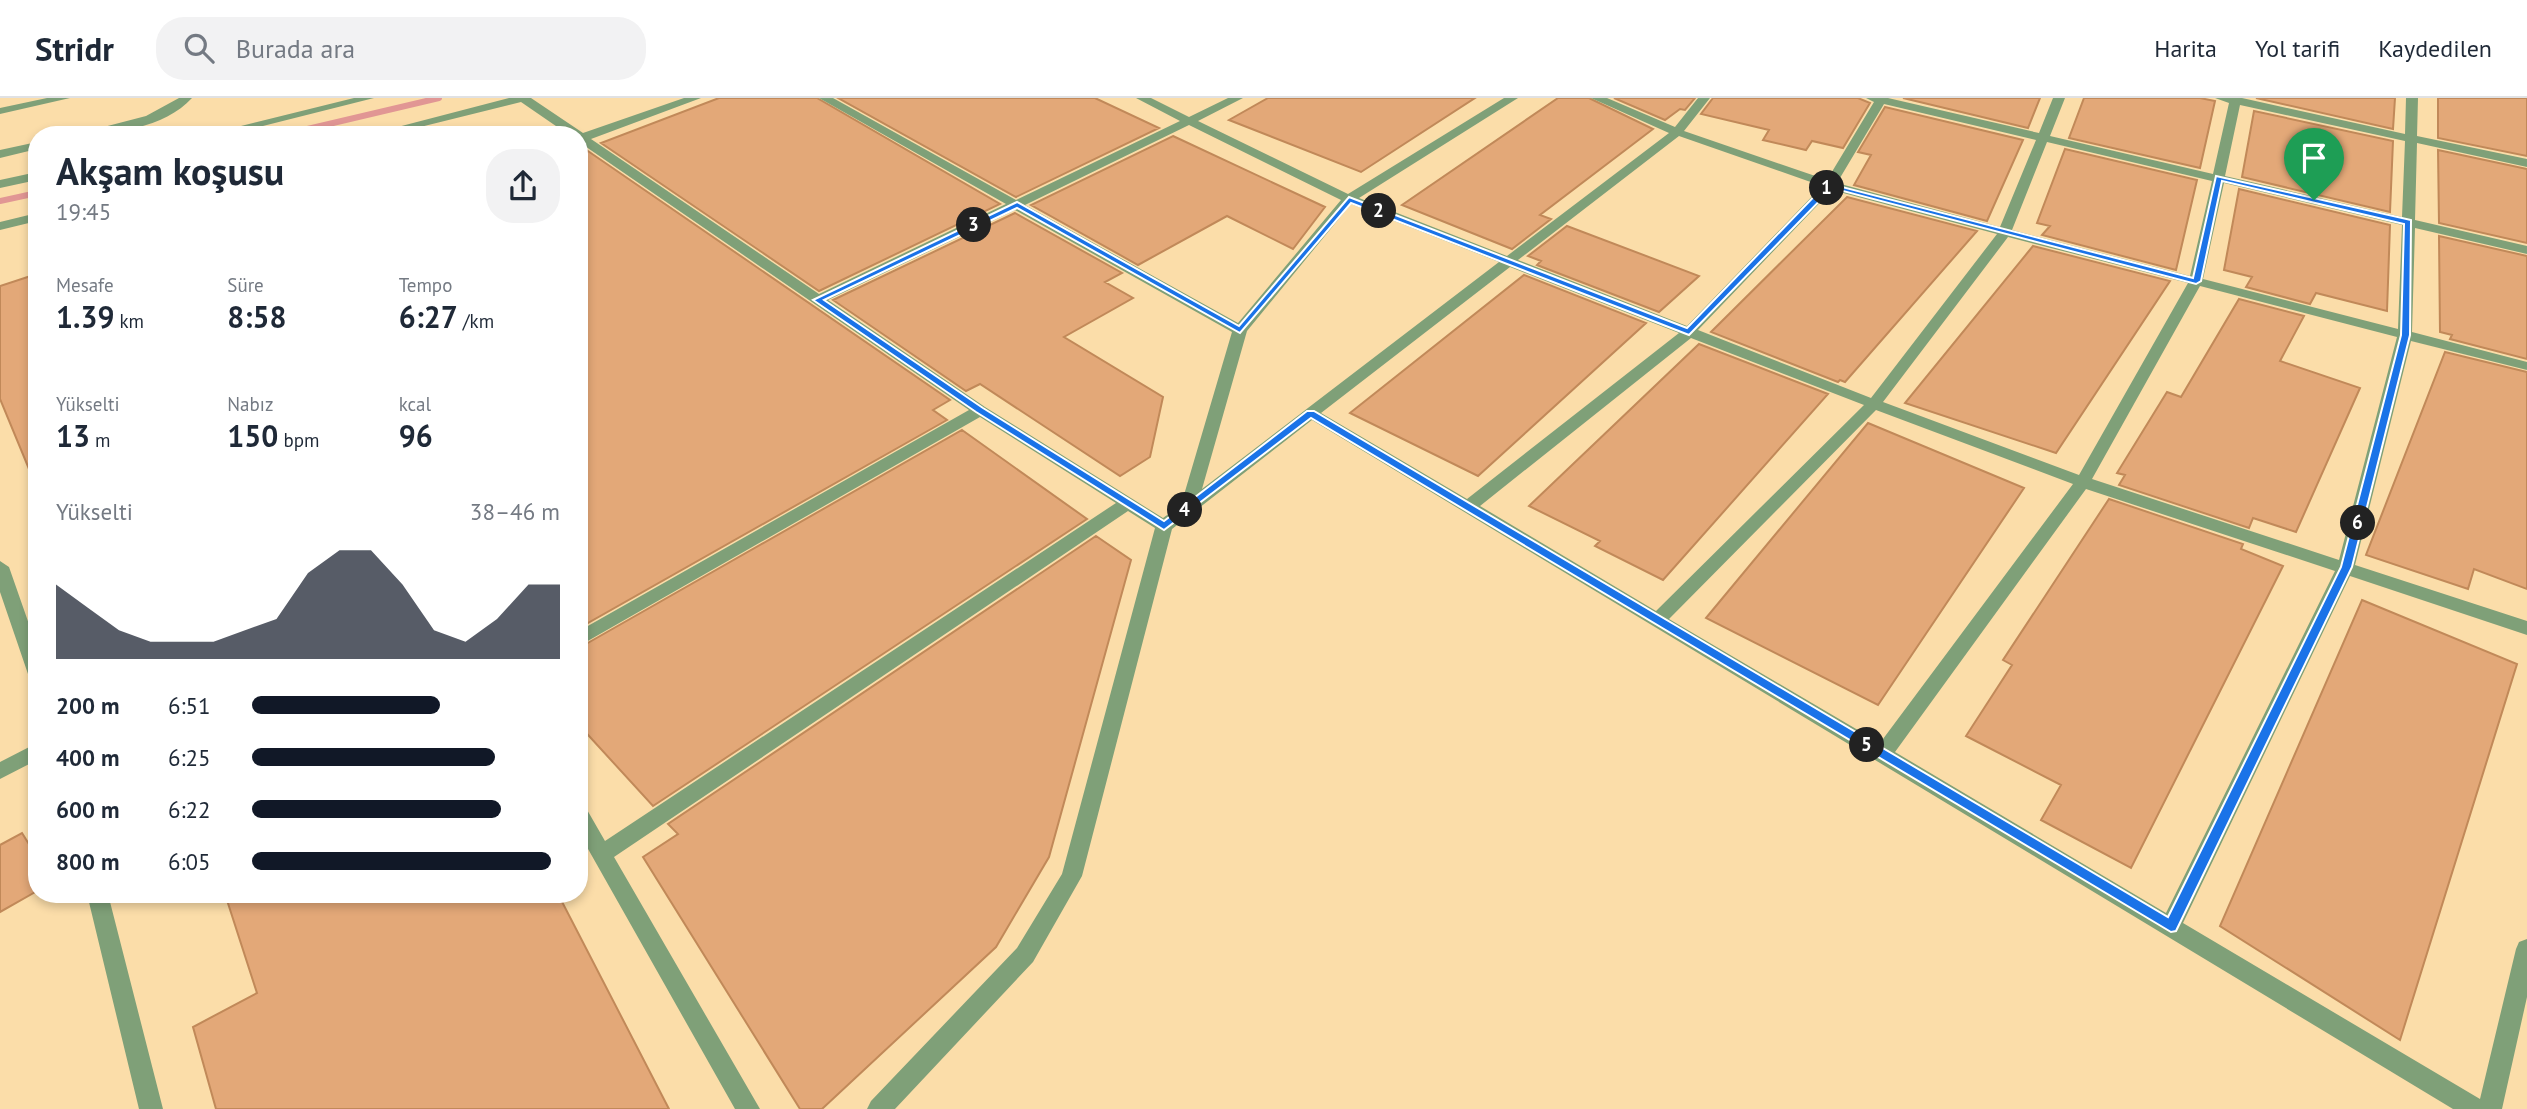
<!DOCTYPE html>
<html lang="tr">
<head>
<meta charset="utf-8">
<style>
  body { margin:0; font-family:"PT Sans",sans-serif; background:#f2f2f3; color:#1f2937; height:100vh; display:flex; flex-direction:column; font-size:26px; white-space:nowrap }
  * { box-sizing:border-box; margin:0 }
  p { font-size:23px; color:#747a83 }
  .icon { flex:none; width:38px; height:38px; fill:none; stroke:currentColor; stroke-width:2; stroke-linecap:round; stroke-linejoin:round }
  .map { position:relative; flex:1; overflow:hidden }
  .drawer { position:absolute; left:28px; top:28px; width:560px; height:777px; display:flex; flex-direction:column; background:#fff; border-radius:28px; box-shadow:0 4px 10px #0003 }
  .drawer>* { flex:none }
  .pin { position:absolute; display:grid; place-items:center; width:60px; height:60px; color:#fff; margin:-72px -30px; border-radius:50% 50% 50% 0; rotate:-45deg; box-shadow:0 0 7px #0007 }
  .pin .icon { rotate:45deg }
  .km { position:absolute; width:35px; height:35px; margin:-18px; border-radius:50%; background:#222; color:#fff; font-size:19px; line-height:35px; text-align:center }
  .round { display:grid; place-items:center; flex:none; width:74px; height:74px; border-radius:28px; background:#f2f2f3 }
  .summary { display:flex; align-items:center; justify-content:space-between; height:119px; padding:0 28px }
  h1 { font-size:38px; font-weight:700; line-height:52px }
  .stats { display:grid; grid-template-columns:repeat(3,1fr); gap:10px; height:119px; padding:7px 28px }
  .stats div { display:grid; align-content:center }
  .stats b { font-size:30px; font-weight:700 }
  .stats small { font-size:19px; font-weight:400 }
  .stats p { font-size:19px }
  .chart { height:196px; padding:14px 28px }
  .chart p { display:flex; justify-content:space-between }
  .chart svg { width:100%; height:126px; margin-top:7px; fill:#111827; opacity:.7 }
  ul { padding:0 28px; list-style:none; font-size:23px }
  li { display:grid; grid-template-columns:112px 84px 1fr; align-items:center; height:52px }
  li i { height:18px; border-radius:9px; background:#111827 }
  header { display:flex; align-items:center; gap:42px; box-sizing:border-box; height:98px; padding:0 35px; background:#fff; border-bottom:2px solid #e0e1e3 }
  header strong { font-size:33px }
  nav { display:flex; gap:38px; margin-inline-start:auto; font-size:24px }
  .search { width:490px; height:63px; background:#f2f2f3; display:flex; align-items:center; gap:18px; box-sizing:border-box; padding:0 24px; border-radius:28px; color:#747a83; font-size:26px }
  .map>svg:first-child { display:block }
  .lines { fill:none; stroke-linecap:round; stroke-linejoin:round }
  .stream { stroke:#e19694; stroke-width:6 }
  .building { fill:#e3a878; stroke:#c18959; stroke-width:2 }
  .minor { fill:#7fa078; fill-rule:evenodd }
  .route { fill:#1a73e8; stroke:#fff; stroke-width:2; fill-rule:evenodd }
</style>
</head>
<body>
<header>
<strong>Stridr</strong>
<div class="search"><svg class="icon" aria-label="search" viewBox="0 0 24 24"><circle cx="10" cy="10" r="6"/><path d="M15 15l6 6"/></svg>Burada ara</div>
<nav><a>Harita</a><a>Yol tarifi</a><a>Kaydedilen</a></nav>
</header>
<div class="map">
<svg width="2527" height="1011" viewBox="0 0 2527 1011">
  <rect width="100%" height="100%" fill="#fbdda9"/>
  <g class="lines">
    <path class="stream" d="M282,37L439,0
      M0,103L37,95"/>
  </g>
  <path class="building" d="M719,0H817L1000,106L819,193L601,45Z
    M838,0H1095L1159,30L1016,99Z
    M1268,0H1475L1361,74L1229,22Z
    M1558,0H1589L1653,31L1540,117L1551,121L1512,151L1402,107Z
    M1614,0H1695L1685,12L1680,11L1665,22Z
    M1713,0H1858L1870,5L1843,50L1812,43L1806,52L1763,42L1769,32L1701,16Z
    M1903,0H2040L2028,30Z
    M2084,0H2200L2215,3L2200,70L2069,40Z
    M2256,0H2395L2393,31Z
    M2438,0H2527V58L2438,40Z
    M1885,9L2023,42L1987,123L1854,87L1871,57L1858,54Z
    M2254,13L2393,43L2390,114L2242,79Z
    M1173,38L1325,109L1293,151L1227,118L1138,167L1031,107Z
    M585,51L950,302L933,312L947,322L579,530V53Z
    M2065,51L2197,82L2176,172L2042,137L2050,128L2037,125Z
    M2438,52L2527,71V145L2439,125Z
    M2239,91L2390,127L2387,213L2316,195L2310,206L2246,189L2252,179L2224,172Z
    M1847,99L1977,133L1845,284L1840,282L1838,284L1711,234Z
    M1015,115L1122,175L1105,184L1133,200L1064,239L1163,299L1150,359L1120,378L980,286L966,293L833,202Z
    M1567,128L1699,178L1659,214L1537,167L1541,163L1528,158Z
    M2439,138L2527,158V261L2450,241L2452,237L2440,234Z
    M2033,148L2170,183L2056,355L1905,305Z
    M37,176V388H36L0,301V188Z
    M1524,177L1646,225L1478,378L1350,315Z
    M2239,201L2304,218L2280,263L2360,290L2296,434L2253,420L2249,430L2119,387L2125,377L2117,375L2167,294L2181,299Z
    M1699,246L1828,296L1663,482L1595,448L1600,443L1529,408Z
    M2445,254L2527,274V491L2474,471L2468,491L2366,457Z
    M1868,325L2024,390L1878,607L1706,520Z
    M962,332L1087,421L653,708L579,627V550Z
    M2109,401L2243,446L2241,451L2283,468L2131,770L2041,722L2061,687L1966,638L2012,567L2003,562Z
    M1096,438L1131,462L1049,759L996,849L822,1011H800L643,759L678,736L668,726Z
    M2362,502L2517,566L2400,942L2220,828Z
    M22,735L37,759V793L0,814V747Z
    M225,796H558L669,1011H216L193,929L257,895Z"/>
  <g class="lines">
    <path class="minor" d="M47,0H70L0,16V10Z
      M179,0H192C165,30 111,37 73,37L146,18Z
      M354,0H374L227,37H205Z
      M509,0H531L583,35L684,0H701L591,41L819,196L1006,106L819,0H833L1016,102L1180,23L1136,0H1151L1189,19L1228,0H1243L1198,23L1348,96L1504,0H1518L1359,100L1507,158L1669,35L1591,0H1607L1675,29L1698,0H1710L1684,33L1827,82L1874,4L1866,0H1888L2039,35L2053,0H2065L2050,38L2213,76L2229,5L2215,0H2242L2405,36L2406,0H2418L2417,38L2527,61V69L2417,45L2415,122L2527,148V156L2415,130L2412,234L2527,264V272L2411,243L2355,467L2527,523V537L2350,478L2183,825L2480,1001L2516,851L2519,844L2527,841V899L2502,1011H2453L1312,322L1172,431L1082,778L1033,864L895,1011H867L871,1003L1017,850L1062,776L1155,430L1128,413L614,759L760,1011H735L579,735V708L586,710L605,743L1116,405L980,319L579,548V533L969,312L579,44V37H569L521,4L388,37H367ZM1884,6L2036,42L2000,129L1837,85ZM2240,7L2405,43L2402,119L2225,78ZM1189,27L1341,102L1238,225L1025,107ZM1679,38L1822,88L1687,228L1518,162ZM2047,44L2212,83L2190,178L2012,132ZM2224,85L2402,127L2398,231L2203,181ZM1832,92L1997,136L1871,300L1698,232ZM1351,106L1499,164L1202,391L1247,233ZM1015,112L1232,234L1181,407L1163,420L985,309L828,202ZM2008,139L2188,185L2079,377L1883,304ZM1510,169L1679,235L1467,401L1321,315ZM2200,188L2397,239L2339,462L2092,381ZM1691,240L1864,307L1656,513L1480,408ZM1876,312L2073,386L1880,645L1669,521ZM2086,391L2335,473L2166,815L1895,654Z
      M37,44V51L0,60V52Z
      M37,74V82L0,90V82Z
      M37,115V123L0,132V124Z
      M0,463L9,469L37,549V583L31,581L28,576L0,494Z
      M37,645V662L0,681V664Z
      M87,796H108L163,1011H139Z"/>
  </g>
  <path class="route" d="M2216,78L2411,122L2410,237L2352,469L2176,833L2171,834L1311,320L1164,432L976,314L813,202L1017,104L1239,228L1349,99L1687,230L1827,85L2193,180ZM2222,83L2404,126L2401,237L2341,469L2168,819L1314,313H1307L1164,423L983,310L824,202L1017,110L1240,235L1351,105L1689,237L1832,90L2196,186L2201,183Z"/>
</svg>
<div class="pin" style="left:2314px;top:102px;background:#1e9e55"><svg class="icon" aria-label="arrive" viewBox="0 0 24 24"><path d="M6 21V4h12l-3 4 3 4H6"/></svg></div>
<b class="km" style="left:1827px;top:90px">1</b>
<b class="km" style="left:1379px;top:113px">2</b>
<b class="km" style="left:974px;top:127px">3</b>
<b class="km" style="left:1185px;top:412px">4</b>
<b class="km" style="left:1867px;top:647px">5</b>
<b class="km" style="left:2358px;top:425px">6</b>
<section class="drawer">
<div class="summary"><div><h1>Akşam koşusu</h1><p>19:45</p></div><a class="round"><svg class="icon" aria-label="share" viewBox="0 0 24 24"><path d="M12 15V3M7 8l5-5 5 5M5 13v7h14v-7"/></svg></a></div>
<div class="stats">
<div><p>Mesafe</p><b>1.39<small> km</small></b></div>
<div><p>Süre</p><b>8:58</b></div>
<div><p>Tempo</p><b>6:27<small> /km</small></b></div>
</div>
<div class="stats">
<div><p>Yükselti</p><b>13<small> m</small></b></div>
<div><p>Nabız</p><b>150<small> bpm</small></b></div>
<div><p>kcal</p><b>96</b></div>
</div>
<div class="chart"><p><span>Yükselti</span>38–46 m</p>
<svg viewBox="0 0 160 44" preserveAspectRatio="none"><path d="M0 44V18L10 26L20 34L30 38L40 38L50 38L60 34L70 30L80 14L90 6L100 6L110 18L120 34L130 38L140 30L150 18L160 18V44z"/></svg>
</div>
<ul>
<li><b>200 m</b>6:51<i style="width:61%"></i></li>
<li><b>400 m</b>6:25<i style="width:79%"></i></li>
<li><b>600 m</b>6:22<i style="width:81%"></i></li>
<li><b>800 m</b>6:05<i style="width:97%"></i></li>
</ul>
</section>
</div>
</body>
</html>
